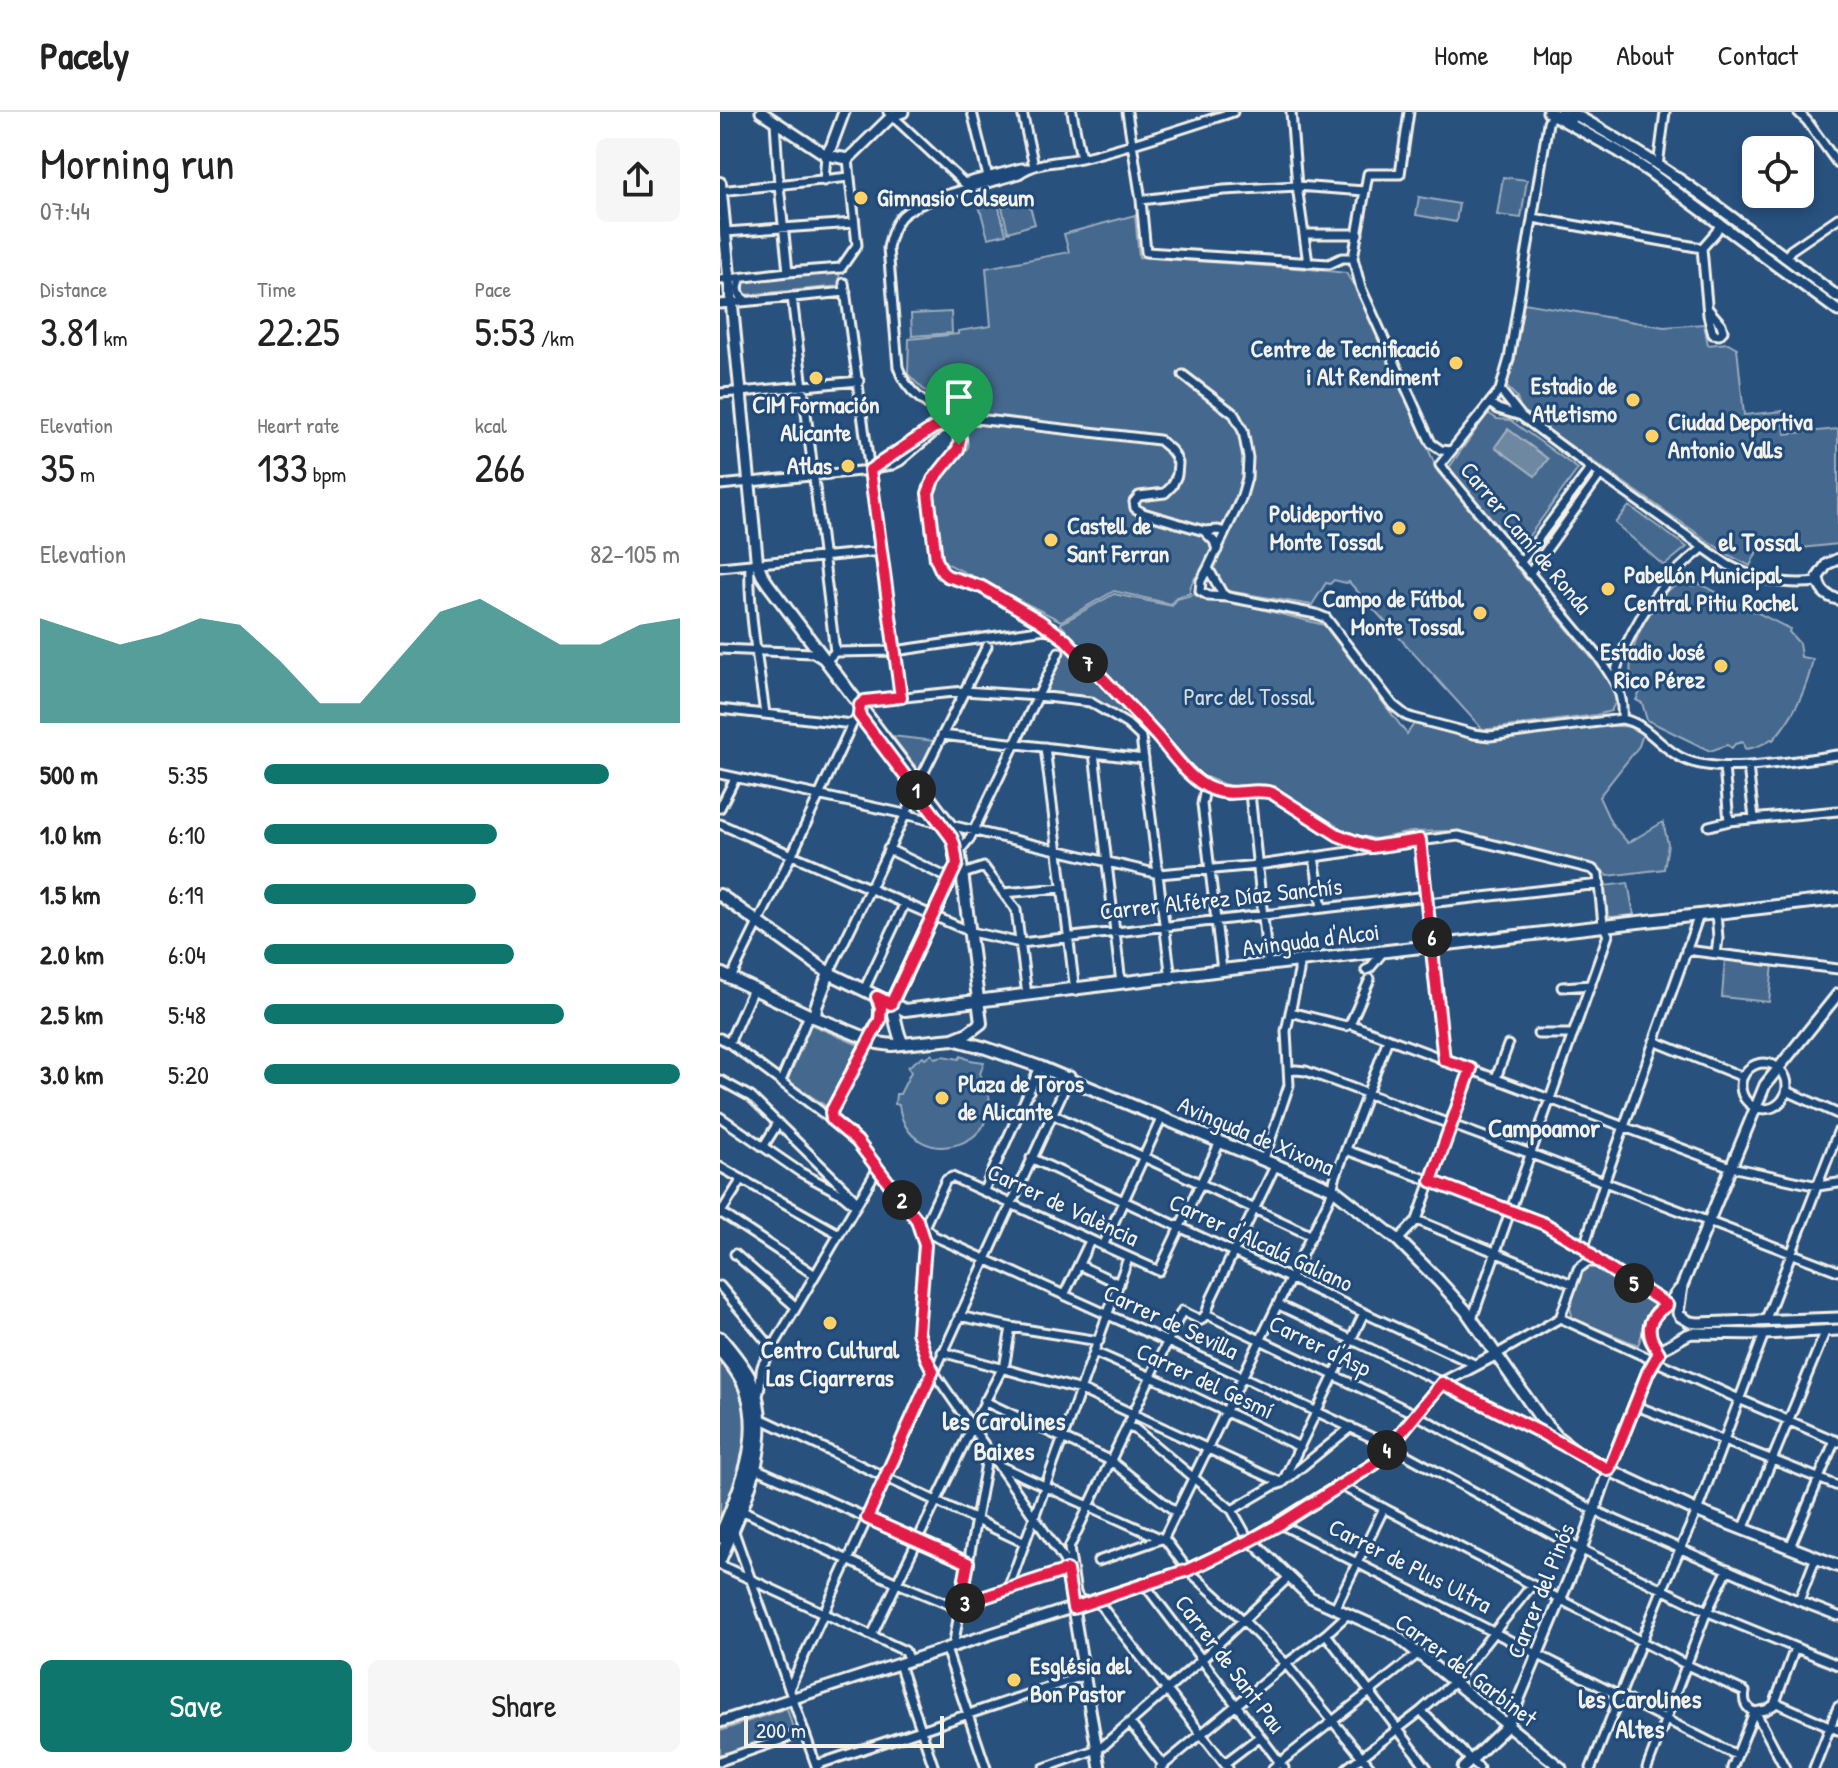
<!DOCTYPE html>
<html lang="en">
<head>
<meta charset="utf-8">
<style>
  body { margin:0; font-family:"Patrick Hand",sans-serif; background:#f6f6f6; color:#222; height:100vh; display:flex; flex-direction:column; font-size:30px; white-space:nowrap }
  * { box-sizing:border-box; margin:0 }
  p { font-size:26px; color:#767676 }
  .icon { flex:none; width:44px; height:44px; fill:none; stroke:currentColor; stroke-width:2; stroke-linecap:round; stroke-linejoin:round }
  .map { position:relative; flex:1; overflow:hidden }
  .drawer { display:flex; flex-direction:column; background:#fff; width:720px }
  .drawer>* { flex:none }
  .fabs { position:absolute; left:1022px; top:24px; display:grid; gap:16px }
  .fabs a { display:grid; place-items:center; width:72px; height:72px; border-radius:12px; background:#fff; box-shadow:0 4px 12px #0003; font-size:40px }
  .scale { position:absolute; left:24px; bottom:20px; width:200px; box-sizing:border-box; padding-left:8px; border:4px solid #f4f1e8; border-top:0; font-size:22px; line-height:28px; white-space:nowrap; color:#f4f1e8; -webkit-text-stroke:6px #1f4a7a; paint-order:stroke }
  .pin { position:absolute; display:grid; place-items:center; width:68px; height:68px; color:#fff; margin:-82px -34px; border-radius:50% 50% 50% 0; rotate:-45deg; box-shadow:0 0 8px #0007 }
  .pin .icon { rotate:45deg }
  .km { position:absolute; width:40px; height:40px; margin:-20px; border-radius:50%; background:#222; color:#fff; font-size:22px; line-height:40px; text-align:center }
  .round { display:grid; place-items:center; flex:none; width:84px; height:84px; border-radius:12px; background:#f6f6f6 }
  .headline { display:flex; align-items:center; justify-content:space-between; height:136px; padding:0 40px }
  h1 { font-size:44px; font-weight:600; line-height:60px }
  .metrics { display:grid; grid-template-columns:repeat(3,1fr); gap:12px; height:136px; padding:8px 40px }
  .metrics div { display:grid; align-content:center }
  .metrics b { font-size:40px; font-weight:600 }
  .metrics small { font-size:22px; font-weight:400 }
  .metrics p { font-size:22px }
  .chart { height:224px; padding:16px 40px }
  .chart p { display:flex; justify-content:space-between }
  .chart svg { width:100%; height:144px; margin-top:8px; fill:#0f766e; opacity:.7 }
  .button { display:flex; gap:16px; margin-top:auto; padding:16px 40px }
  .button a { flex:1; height:92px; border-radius:12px; background:#0f766e; color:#fff; font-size:32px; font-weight:600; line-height:92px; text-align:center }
  .button a+a { background:#f6f6f6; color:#222 }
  ul { padding:0 40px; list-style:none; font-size:26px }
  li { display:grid; grid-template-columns:128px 96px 1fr; align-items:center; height:60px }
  li i { height:20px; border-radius:10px; background:#0f766e }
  header { display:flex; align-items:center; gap:48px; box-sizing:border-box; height:112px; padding:0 40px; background:#fff; border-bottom:2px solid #e0e0e0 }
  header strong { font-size:38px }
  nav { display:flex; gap:44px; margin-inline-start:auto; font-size:28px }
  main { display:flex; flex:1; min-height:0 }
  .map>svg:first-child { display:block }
  .green { fill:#45688e; stroke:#9cacbb; stroke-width:2 }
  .water { fill:#6e88a2; stroke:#a4b2be; stroke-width:2 }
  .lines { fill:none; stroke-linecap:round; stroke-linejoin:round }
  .minor-casing { stroke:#f4f1e8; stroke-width:13 }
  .tertiary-casing { stroke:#f4f1e8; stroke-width:15 }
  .secondary-casing { stroke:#f4f1e8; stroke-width:16 }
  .primary-casing { stroke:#f4f1e8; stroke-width:17 }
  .minor { stroke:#1f4a7a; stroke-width:7 }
  .tertiary { stroke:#1f4a7a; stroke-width:9 }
  .secondary { stroke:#1f4a7a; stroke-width:10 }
  .primary { stroke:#1f4a7a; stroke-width:11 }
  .route-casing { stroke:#fff; stroke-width:16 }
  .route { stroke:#e11d48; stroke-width:10 }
  .poi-dot { fill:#ffd166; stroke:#1f4a7a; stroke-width:3 }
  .labels { text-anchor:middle; stroke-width:6; stroke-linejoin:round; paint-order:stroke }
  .poi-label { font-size:24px; font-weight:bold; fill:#f4f1e8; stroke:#1f4a7a; text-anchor:start }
  .street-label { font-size:24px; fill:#f4f1e8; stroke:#1f4a7a }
  .park-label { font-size:24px; fill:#dadcda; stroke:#1f4a7a }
  .neighbourhood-label { font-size:26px; font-weight:bold; fill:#f4f1e8; stroke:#1f4a7a }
</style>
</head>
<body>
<header>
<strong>Pacely</strong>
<nav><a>Home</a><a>Map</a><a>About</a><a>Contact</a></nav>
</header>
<main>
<section class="drawer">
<div class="headline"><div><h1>Morning run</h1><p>07:44</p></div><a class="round"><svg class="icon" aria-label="share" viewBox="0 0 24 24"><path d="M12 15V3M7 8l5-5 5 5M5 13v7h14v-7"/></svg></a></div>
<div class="metrics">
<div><p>Distance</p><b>3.81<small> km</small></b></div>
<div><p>Time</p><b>22:25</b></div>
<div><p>Pace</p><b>5:53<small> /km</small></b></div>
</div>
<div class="metrics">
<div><p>Elevation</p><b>35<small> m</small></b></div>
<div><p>Heart rate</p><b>133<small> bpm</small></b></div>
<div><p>kcal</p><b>266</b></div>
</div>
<div class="chart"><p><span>Elevation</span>82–105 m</p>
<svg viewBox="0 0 160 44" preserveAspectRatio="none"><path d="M0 44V12L10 16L20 20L30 17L40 12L50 14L60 25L70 38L80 38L90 24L100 10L110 6L120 13L130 20L140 20L150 14L160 12V44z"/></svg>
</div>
<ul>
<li><b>500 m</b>5:35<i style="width:83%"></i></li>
<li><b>1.0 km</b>6:10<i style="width:56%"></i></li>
<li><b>1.5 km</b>6:19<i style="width:51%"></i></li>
<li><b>2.0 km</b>6:04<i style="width:60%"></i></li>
<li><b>2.5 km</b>5:48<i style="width:72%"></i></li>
<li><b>3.0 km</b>5:20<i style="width:100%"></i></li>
</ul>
<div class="button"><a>Save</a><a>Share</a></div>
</section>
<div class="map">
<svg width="1118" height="1656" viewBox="0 0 1118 1656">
  <rect width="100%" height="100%" fill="#28517e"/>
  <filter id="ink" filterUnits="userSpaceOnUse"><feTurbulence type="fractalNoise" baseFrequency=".0125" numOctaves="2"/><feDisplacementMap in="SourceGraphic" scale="16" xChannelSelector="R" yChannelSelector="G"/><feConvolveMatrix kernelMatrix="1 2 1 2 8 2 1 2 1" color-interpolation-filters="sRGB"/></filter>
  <g filter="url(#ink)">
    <path class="green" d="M783,65L807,68L801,106L777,103Z
      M276,85L286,122L268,126L258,90Z
      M699,85L739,92L736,110L696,103Z
      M308,88L315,112L288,120L282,95Z
      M415,103L419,145L589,157L626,161L638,180L667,240L718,360L892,571L898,585L891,599L876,603L763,618L629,470L626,471L614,468L610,472L606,471L592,493L502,478L499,464L492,459L483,458C475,465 470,470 470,481L456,485L451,492L394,479L341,509L224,450L218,435L214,384L219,367L236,350L248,335L244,308L251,307V300C219,291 211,287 188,262L189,227L238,222V219L271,214L266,156L349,140L344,122Z
      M119,160L120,174L24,183V170Z
      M804,191L944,215L984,212L988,233L1008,231L1017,236L1024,303L1063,299L1065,322L1118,317V432L1062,438L1041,431L1030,454L1007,442L802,300L796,284L786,274L794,249Z
      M231,200L232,221L192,224L191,202Z
      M768,301L777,307L790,308L858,357L798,439L728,357Z
      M909,394L967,435L944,454L895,411Z
      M976,470L1070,517L1069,520L1079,531L1081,545L1093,547C1087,578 1074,604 1053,628L1051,627C1043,633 1035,636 1025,637L1023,630L1015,632L1012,636L1007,633L990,639L927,608L922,591L916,588L921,578C916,573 912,570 911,563C906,539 933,483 955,474C962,471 968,473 974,474Z
      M394,482L452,494L457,487L475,482C483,489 488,489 497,486L604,513L687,622L694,612L763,629L880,613L916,615L923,622L919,634L879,685L891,711L908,731L943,710L948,732L944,757L888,764L876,753L801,734L726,719L691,720L656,727L631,722L610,713L583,696L560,678L545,674L517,676L503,672L481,663L340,512Z
      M346,528L436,623L415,624L407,612L370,590L318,584Z
      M172,624L215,629L200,660Z
      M908,771L914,803L891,805L887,803L883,774Z
      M1005,846L1053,852L1049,890L1002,885Z
      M90,912L141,934L109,996L67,968Z
      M212,942L215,946L223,944L239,947L241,944L250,948L264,950L260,962C303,1031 189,1069 179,993L175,992L176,982H180L191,960L188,955L203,944L205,946Z
      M876,1153L936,1191L929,1203L918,1233L853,1207L850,1196L861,1160L868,1154Z
      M0,1245L13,1260L25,1295V1336L11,1390L0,1415Z
      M67,1596L74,1620L0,1645V1619Z"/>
    <path class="water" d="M788,317L828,347L815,364L775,335Z"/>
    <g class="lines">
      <defs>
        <path id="minor" d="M168,0L244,71L301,56H307
          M252,0L268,65
          M302,0L314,54
          M352,0L361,46
          M407,0L421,88L426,140L609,152L622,146H633
          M571,0L577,74L588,151
          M689,0L680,62H648L633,146L641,176L711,331L721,338L731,339
          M840,0L853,6
          M1078,0L1087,9L1118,52
          M834,1L832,2L828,11L789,247L780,278L720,353L879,545C893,569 904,577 902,607
          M55,10L59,73L68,160
          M938,54L945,0
          M104,69L106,43
          M0,79L129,65
          M421,88L504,78L577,74L644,79
          M813,106L982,136
          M5,120L134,111
          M584,122H638
          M1065,146L1071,138L1118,106
          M121,156L137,133L128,47
          M21,166C17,174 17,183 25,188
          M0,168L68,160L121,156
          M124,171L181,585
          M72,185L115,540
          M0,192L126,180
          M989,198L1001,212L1003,219L999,223L993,222L988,203L982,136L996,120L1000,112
          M463,263L514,302L523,319L528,346L527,366L521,387L488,456L481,469
          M780,278L801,304L871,356L1008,453C1039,469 1063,473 1099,470
          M20,280L139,269
          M0,281L14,280
          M770,291L778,297L801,304
          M235,309L240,327L238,337L213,368L208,381L216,447L222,460L227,464L268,478L320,509L345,527L436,623L464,655L488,676L507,682L545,679L552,681L618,723L650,734
          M235,309C211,295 187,283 178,255L168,136C170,125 173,115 180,106C198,85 271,72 299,62C318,48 343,51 365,45C415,33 464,16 513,0
          M159,355L172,353L180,349L224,312
          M0,373L150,358L213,316L235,309L256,307L439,328L451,338L455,344L458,351L457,363L452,374L445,381L419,384L414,390L415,396L423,401L484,419L498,418L505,420
          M484,419L494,429L497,438
          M800,451L871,356
          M30,452C28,498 39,555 45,602
          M0,455L161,439
          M488,456L502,481L506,484
          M809,462L880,363
          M481,469L480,479L489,484
          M489,484L508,485L596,502L606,506L673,593L687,604L693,606L754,622L770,624L902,607C928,612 941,637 964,647C1002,664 1076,648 1118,643
          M0,537L93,541L106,549L115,540L175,539L332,516
          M897,571C893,558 900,548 905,535C925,493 946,465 983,436
          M0,597L132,612
          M222,623L424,647
          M325,635L355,879
          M374,641L401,871
          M1028,654L1034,706
          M1004,655L1009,709L1118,699
          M0,662L185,702L220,711
          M198,672L267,534
          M488,676L484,682L482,692L502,858
          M530,681L548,853
          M0,696L15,666
          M0,712L251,820L301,831L707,784
          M230,713L439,762L538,753L643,738L652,735L738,724L872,757L878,762L883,813L888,823L752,1207
          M989,714L1009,709
          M700,728L724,948
          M168,737L230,767
          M241,737L250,726L339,540
          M594,745L602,796
          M243,762L264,755L296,798L307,883
          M283,781L342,776
          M708,791L880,772
          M996,801L998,826L996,842
          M966,838L1118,857
          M646,858L650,856L663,840
          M109,861L197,679
          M11,866L75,736L132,612L139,603L140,593L145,589L244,579L318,584L370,590L407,612L421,625L451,867
          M842,875L871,873
          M144,878L185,791
          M570,900L626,914L630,912L1011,1055L1098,1074L1118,1071
          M630,912L650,867
          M818,922H853
          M0,926L9,931L132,1023L197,1108L214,1124L448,1230L670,1334L848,1431L993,1502L1118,1553
          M934,929L1023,965
          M9,931L33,877
          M1021 974a23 23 0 1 1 46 0a23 23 0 1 1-46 0Z
          M569,959L576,958L586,959L811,1042L1118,1159
          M776,966L788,933
          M0,968L31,985L138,1090
          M61,969L89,903
          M1067,979L1118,1002
          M332,1002L592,1124
          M0,1005L80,1060L123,1083L136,1094
          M112,1008V997L148,928
          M43,1035L58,1011
          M626,1038L791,1098L825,1112L864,1135C876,1155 925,1177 947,1193
          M311,1046C459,1115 607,1183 754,1252
          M544,1047L569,973L566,919L579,860V849
          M0,1055L119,1122
          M264,1078L320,955
          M0,1100L95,1163
          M0,1102L22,1067
          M697,1108L852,1172
          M198,1110L205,1133L198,1210C199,1228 205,1243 213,1259L344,1448L346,1456
          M204,1115L226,1068L232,1065L439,1159L500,1030
          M678,1128L697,1108L751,957
          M383,1134L442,1005
          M864,1135L884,1071L979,803
          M15,1142L76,1195
          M359,1153L399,1172
          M0,1174L52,1236
          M344,1183L370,1129
          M559,1193L729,1274L839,1330
          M486,1202L691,1300L875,1399L1079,1489L1118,1504
          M239,1204L291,1215L379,1229
          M840,1206L1019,1287L1118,1330
          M840,1206L858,1157L867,1150H877
          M1046,1207L1118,1020
          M222,1240L361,1278L562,1371
          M374,1240L445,1271L580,1335
          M777,1242L840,1206
          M37,1285C43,1275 38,1263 43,1252L158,1056
          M264,1289L391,1349L457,1401
          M914,1293L1118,1374
          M38,1309L44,1308L305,1431
          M407,1315L415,1317L512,1398L526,1423L531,1428
          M280,1354L442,1427
          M35,1356L248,1451
          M562,1371L644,1201
          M621,1374L967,1553L1025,1580C1023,1589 1026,1596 1034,1600L1046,1598L1054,1593L1075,1536
          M512,1398L553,1374L562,1371L631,1315
          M19,1399L28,1401L177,1471L240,1497
          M560,1412L1016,1643
          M13,1417L97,1656
          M1023,1418L1106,1218
          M444,1426L468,1458L524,1509L566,1552L651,1656
          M1070,1435L1115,1328
          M378,1449L444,1426L611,1083L615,1066L668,927
          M0,1453L185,1539L189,1549
          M349,1472L353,1496
          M425,1473L564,1656
          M288,1477L408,1146
          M374,1489L381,1494L508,1656
          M1079,1489L1096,1445
          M368,1491L359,1487L356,1481L349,1436L462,1199L481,1208L486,1202L492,1185L556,1052
          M240,1493L347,1458
          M615,1496L664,1396
          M606,1522L707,1656
          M152,1523L252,1315L285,1251L291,1215
          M233,1535L268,1340
          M226,1537L266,1656
          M179,1552L214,1656
          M69,1577L350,964
          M1055,1590L1118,1618
          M701,1599L759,1656
          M1036,1601L1065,1656
          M410,1611L444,1654
          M0,1649L84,1620
          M505,1651L539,1625
          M96,1653L363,1564
          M324,1656L377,1637L383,1634L481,1548L569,1465
          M440,1656L566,1552L606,1522L628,1502
          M553,1656L699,1541
          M627,1656L701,1599L734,1570L812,1473
          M871,1656L940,1483L979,1394L1044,1222
          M927,1656L985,1504L1008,1457
          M1012,1656L1034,1600
          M1094,1656L1118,1595"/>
        <path id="tertiary" d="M41,0L106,43L128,47L172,4L183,0
          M828,0L898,39L928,59L1118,199
          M850,0C946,51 1031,120 1118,185
          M106,43L111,35L124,0
          M1118,447L1107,452L1098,465C1099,477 1106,485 1118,487
          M958,1201L962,1174L1045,973L1118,882
          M960,1204L970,1210L978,1211L1118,1206
          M942,1236C953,1233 961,1224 972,1221L1044,1222L1118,1218
          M942,1236C926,1231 926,1215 935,1203C939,1196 939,1199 945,1194C951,1190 955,1183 959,1178
          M531,1428L590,1485L675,1523L841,1656
          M353,1496L380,1656
          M0,1610L468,1458L531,1428L656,1351L722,1271L777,1242
          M743,1656L788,1613L861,1438L884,1371L928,1260L942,1236"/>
        <path id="secondary" d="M0,71L37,450L42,463L48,472L230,713L238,728L261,911
          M0,783L109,861L185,898L502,858L1118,787
          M0,861L89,903L158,931L172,933L233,927L248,921L261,911
          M95,905L96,895L109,861
          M233,927L266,936L320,955L613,1077L678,1128L718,1168L746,1199L819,1304L838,1326L858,1341L889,1358L977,1399L1118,1454
          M148,928C159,911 164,905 157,885
          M183,932C176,920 176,905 171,892L230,767L237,752L235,744"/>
        <path id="primary" d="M0,1226C11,1239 22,1252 30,1267C57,1326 23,1393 0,1447
          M0,1238C11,1251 22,1264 27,1280C43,1329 19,1381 0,1425"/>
      </defs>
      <use href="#minor" class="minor-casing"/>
      <use href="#tertiary" class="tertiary-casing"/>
      <use href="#secondary" class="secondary-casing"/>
      <use href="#primary" class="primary-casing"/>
      <use href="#minor" class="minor"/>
      <use href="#tertiary" class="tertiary"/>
      <use href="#secondary" class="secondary"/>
      <use href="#primary" class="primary"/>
    </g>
  </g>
  <g class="lines" filter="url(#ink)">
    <defs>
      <path id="route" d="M235,309L240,327L238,337L213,368L208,381L216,447L222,460L227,464L262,475L320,509L346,528C376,559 406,590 435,622C452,640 468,668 492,677C514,686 532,675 552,681L618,723L636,730L652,735L700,728L724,948L751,957L711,1069L825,1112L864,1135C876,1154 926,1177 947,1193C925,1207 926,1222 939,1241L928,1260L889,1358L820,1320L722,1271L656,1351L560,1412L531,1428L468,1458L353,1496L347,1458L240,1493L248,1451L147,1406L213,1259L206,1245L198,1220L205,1133L197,1108L137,1029L112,1008L111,1000L160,908L161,895L157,885L171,892L237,752L234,732L231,725L139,603L140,593L145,589L181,585L150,358L213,316Z"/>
    </defs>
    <use href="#route" class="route-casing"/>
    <use href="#route" class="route"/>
  </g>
  <g class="poi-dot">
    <circle cx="141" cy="86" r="8"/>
    <circle cx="736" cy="251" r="8"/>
    <circle cx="96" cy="266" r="8"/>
    <circle cx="913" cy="288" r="8"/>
    <circle cx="932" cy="324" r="8"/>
    <circle cx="128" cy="354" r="8"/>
    <circle cx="679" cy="416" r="8"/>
    <circle cx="331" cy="428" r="8"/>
    <circle cx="888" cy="477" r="8"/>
    <circle cx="760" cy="501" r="8"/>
    <circle cx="1001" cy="554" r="8"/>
    <circle cx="222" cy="986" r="8"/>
    <circle cx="110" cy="1211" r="8"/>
    <circle cx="294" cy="1568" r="8"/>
  </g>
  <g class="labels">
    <g class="poi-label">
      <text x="157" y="94">Gimnasio Colseum</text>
      <text x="720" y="245" text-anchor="end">Centre de Tecnificació<tspan x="720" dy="28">i Alt Rendiment</tspan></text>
      <text x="897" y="282" text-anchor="end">Estadio de<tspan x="897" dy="28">Atletismo</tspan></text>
      <text x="96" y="301" text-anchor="middle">CIM Formación<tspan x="96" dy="28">Alicante</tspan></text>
      <text x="948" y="318">Ciudad Deportiva<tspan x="948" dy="28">Antonio Valls</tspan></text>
      <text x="112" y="362" text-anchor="end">Atlas</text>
      <text x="663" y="410" text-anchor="end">Polideportivo<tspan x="663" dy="28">Monte Tossal</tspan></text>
      <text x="347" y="422">Castell de<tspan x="347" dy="28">Sant Ferran</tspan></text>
      <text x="904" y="471">Pabellón Municipal<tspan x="904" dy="28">Central Pitiu Rochel</tspan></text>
      <text x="744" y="495" text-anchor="end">Campo de Fútbol<tspan x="744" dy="28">Monte Tossal</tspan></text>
      <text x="985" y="548" text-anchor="end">Estadio José<tspan x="985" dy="28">Rico Pérez</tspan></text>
      <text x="238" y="980">Plaza de Toros<tspan x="238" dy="28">de Alicante</tspan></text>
      <text x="110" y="1246" text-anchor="middle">Centro Cultural<tspan x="110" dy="28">Las Cigarreras</tspan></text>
      <text x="310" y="1562">Església del<tspan x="310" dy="28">Bon Pastor</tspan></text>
    </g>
    <g class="street-label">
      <text transform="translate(806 426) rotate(50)" y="8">Carrer Camí de Ronda</text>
      <text transform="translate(501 787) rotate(-6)" y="8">Carrer Alférez Díaz Sanchís</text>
      <text transform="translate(591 828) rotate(-7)" y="8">Avinguda d'Alcoi</text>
      <text transform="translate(536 1024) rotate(23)" y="8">Avinguda de Xixona</text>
      <text transform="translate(343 1093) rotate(25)" y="8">Carrer de València</text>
      <text transform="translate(541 1131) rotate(25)" y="8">Carrer d'Alcalá Galiano</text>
      <text transform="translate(451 1210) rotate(25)" y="8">Carrer de Sevilla</text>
      <text transform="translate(600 1234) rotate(26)" y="8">Carrer d'Asp</text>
      <text transform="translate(485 1269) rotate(25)" y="8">Carrer del Gesmí</text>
      <text transform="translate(690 1454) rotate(27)" y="8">Carrer de Plus Ultra</text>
      <text transform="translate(821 1479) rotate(-68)" y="8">Carrer del Pinós</text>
      <text transform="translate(510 1552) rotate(53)" y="8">Carrer de Sant Pau</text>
      <text transform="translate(746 1558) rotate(37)" y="8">Carrer del Garbinet</text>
    </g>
    <g class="park-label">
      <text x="529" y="593">Parc del Tossal</text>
    </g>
    <g class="neighbourhood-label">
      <text x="1040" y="439">el Tossal</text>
      <text x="824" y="1025">Campoamor</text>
      <text x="284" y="1318">les Carolines<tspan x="284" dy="30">Baixes</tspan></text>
      <text x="920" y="1596">les Carolines<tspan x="920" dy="30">Altes</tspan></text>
    </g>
  </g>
</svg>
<div class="fabs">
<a><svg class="icon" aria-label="locate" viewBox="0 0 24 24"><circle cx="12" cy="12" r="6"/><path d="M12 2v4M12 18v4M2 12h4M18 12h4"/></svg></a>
</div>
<div class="scale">200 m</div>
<div class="pin" style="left:239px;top:333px;background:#1e9e55"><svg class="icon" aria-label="arrive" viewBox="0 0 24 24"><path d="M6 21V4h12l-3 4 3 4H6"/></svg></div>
<b class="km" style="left:196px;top:678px">1</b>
<b class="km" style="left:182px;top:1088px">2</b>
<b class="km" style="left:245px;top:1491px">3</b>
<b class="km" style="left:667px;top:1338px">4</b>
<b class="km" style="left:914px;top:1171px">5</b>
<b class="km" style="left:712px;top:825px">6</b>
<b class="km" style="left:368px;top:551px">7</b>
</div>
</main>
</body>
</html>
